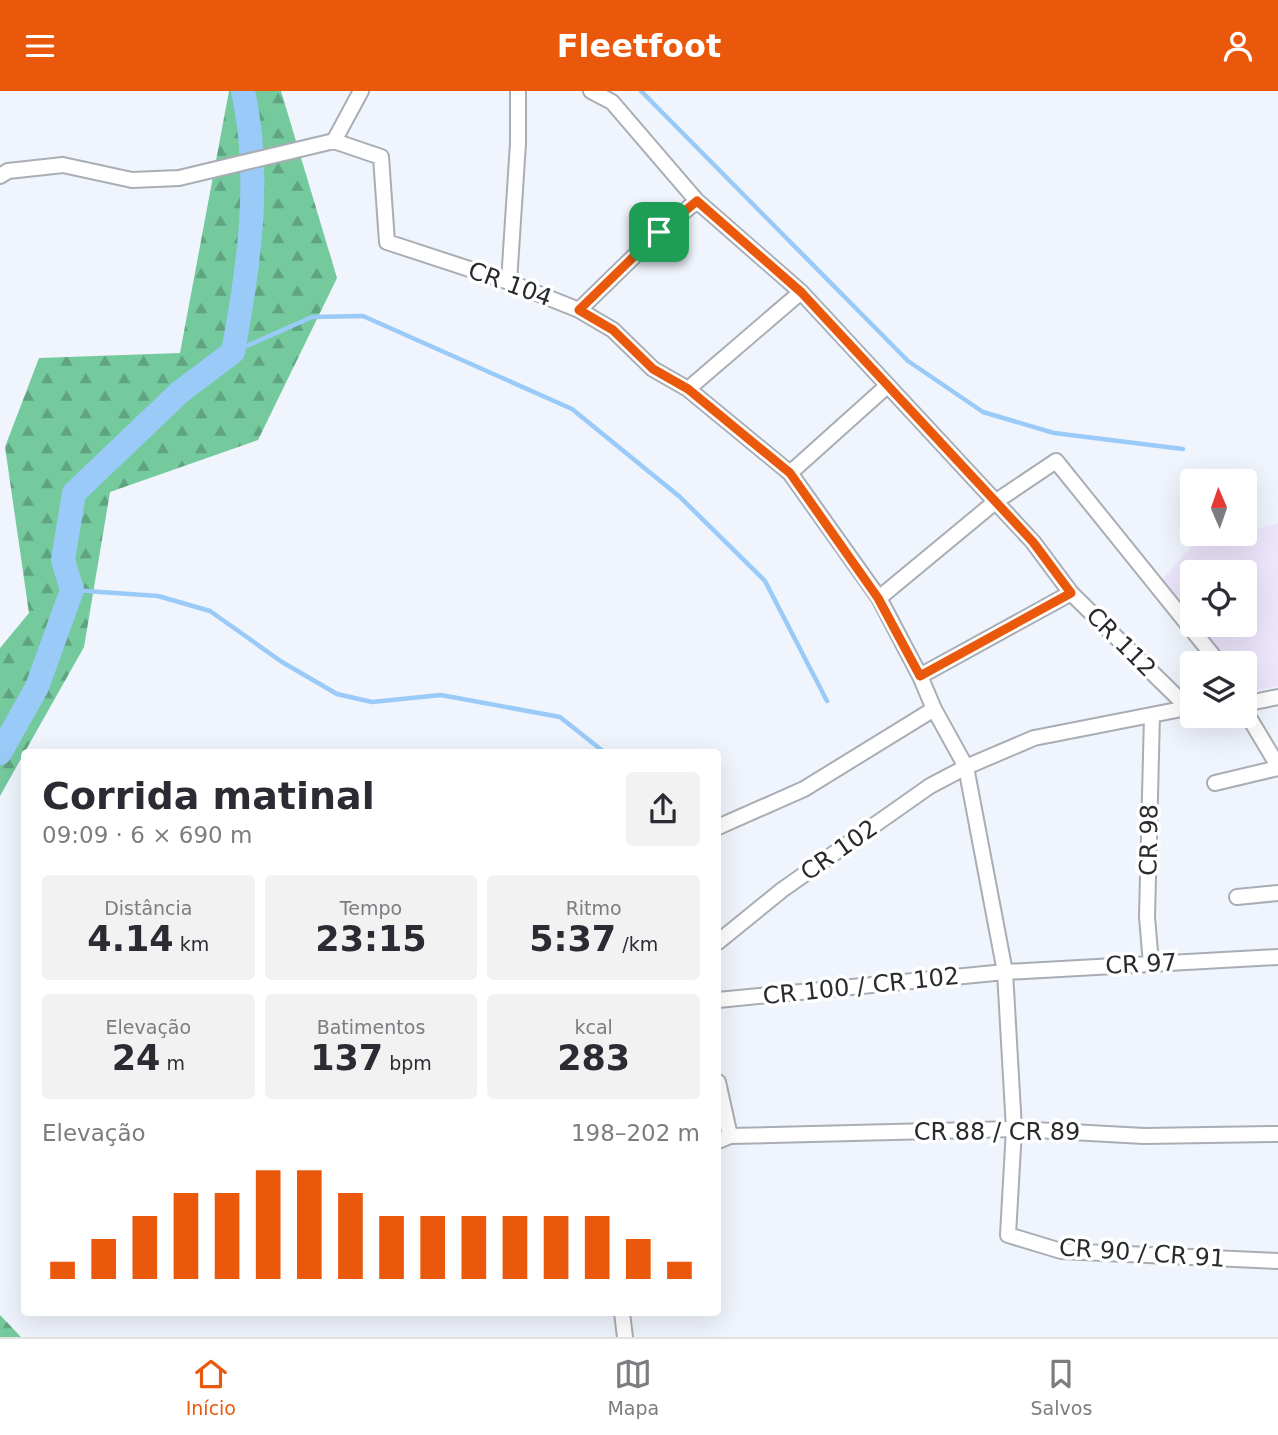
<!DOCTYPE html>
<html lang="pt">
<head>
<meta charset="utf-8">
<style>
  body { margin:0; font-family:"DejaVu Sans",sans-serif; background:#f2f2f3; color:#2b2b33; height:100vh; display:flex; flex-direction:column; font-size:26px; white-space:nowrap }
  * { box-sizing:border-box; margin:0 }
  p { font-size:23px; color:#7c7c81 }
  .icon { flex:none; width:38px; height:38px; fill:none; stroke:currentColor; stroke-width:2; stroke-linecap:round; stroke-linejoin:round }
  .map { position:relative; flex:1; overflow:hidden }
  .sheet { position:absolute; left:21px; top:658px; width:700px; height:567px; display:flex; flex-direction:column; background:#fff; border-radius:7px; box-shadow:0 7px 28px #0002 }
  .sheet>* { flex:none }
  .needle { width:46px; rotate:358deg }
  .buttons { position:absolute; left:1180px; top:378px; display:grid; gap:14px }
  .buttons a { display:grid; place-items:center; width:77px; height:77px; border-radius:7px; background:#fff; box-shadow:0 7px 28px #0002; font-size:35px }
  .pin { position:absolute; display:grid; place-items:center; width:60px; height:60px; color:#fff; margin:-30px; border-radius:14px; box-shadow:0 4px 10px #0006 }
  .round { display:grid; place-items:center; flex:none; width:74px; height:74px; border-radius:7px; background:#f2f2f3 }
  .headline { display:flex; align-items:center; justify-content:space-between; height:119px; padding:0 21px }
  h1 { font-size:38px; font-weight:800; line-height:52px }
  .figures { display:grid; grid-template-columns:repeat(3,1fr); gap:10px; height:119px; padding:7px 21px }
  .figures div { display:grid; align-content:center; border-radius:7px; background:#f2f2f3; text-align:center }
  .figures b { font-size:35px; font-weight:800 }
  .figures small { font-size:19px; font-weight:400 }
  .figures p { font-size:19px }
  .chart { height:196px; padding:14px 21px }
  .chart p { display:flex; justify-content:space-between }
  .chart svg { width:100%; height:126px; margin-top:7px; stroke:#ea580c; stroke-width:6 }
  header { display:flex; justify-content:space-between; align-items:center; height:91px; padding:0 21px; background:#ea580c; color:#fff; font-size:32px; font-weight:800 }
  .tabs { display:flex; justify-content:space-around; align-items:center; height:98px; border-top:2px solid #e1e1e2; background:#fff; font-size:19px; color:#7c7c81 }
  .tabs a { display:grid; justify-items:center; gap:4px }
  .tabs .active { color:#ea580c }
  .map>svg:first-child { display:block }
  .education { fill:#ede6fc }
  .forest { fill:url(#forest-firs) }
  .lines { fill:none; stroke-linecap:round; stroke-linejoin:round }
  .stream { stroke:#99caf8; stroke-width:4.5 }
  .river { stroke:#99caf8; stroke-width:24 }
  .minor-casing { stroke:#a9adb4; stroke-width:18 }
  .minor { stroke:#fff; stroke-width:14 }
  .route-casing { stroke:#fff; stroke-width:14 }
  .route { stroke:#ea580c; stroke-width:9 }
  .labels { text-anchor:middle; stroke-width:7; stroke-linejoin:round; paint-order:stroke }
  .street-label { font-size:24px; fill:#292a2d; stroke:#fff }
</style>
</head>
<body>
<header><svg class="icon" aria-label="menu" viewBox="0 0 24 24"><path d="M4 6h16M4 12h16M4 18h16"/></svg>Fleetfoot<svg class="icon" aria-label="person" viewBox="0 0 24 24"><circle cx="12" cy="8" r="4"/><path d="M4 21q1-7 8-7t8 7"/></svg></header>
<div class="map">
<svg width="1278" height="1246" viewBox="0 0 1278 1246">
  <defs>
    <pattern id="forest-firs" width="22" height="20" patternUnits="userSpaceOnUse" patternTransform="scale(1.75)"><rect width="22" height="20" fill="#74c99d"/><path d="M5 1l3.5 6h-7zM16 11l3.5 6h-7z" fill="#5fa380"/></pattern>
  </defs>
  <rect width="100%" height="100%" fill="#f0f4fc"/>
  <path class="education" d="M1278,432V595L1252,600L1244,591V572H1229L1197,534H1244V481H1192V527L1161,490L1191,456Z"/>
  <path class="forest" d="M229,0H281L337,187L258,349L110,401L84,556L0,705V557L29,522L5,356L39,267L180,262Z
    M0,1224L21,1246H0Z"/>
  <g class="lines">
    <path class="stream" d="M641,0L908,270L983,321L1054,342L1183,358
      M233,261L312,226L363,225L572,318L680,406L765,490L827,610
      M72,499L158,505L210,520L282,571L337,603L372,611L441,604L560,626L604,661"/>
    <path class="river" d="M0,662L37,596L72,499L63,469L74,402L180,301L233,261C249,175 262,86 243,0"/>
    <defs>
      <path id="minor" d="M591,0L612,11L697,110L801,201L1033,451L1071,502L1177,606L1192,615
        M334,50L381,66L387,151L509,191L579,219L613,239L653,278L688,298L790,382L879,507L920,585L934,618L966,676L1005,881L1014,1038L1008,1144L1061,1160L1278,1170
        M334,50L361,0
        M0,85L8,80L63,74L132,89L179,87L334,50
        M509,191L518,52V0
        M579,219L659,141L697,110
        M688,298L801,201
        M790,382L887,295
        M879,507L995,411L1056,370L1219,572
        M920,585L1071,502
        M1244,613L1278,606
        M1244,618L1278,675
        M1215,692L1278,677
        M718,736L804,698L934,618
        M1237,806L1278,802
        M718,851L782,799L930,695L966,676L1034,647L1192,616
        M1151,873L1147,826L1152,624
        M718,909L1005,881L1278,866
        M718,991L730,1045
        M718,1050L730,1045L1014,1038L1144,1045L1278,1043
        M622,1222L625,1246"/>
    </defs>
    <use href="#minor" class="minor-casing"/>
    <use href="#minor" class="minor"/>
  </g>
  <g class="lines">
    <defs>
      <path id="route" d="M697,110L801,201L1033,451L1071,502L920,585L878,507L790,382L688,298L653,278L613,239L579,219L659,141Z"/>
    </defs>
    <use href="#route" class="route-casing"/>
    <use href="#route" class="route"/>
  </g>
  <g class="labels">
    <g class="street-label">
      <text transform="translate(510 193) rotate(20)" y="8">CR 104</text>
      <text transform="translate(1121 551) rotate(45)" y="8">CR 112</text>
      <text transform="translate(1149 749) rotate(-89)" y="8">CR 98</text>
      <text transform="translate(839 759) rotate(-35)" y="8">CR 102</text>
      <text transform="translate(1141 873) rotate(-3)" y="8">CR 97</text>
      <text transform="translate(861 895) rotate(-6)" y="8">CR 100 / CR 102</text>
      <text x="997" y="1049">CR 88 / CR 89</text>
      <text transform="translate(1142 1162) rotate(4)" y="8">CR 90 / CR 91</text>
    </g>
  </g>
</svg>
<div class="buttons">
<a><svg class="needle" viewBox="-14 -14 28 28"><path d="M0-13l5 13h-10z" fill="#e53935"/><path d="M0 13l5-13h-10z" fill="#7c7c81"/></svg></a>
<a><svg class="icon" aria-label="locate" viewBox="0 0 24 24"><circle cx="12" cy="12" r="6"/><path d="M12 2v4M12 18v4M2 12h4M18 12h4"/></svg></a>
<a><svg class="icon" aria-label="layers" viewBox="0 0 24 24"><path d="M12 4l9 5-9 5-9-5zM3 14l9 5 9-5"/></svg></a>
</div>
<div class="pin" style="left:659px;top:141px;background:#1e9e55"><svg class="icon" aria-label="arrive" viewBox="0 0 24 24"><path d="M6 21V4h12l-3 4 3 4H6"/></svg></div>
<section class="sheet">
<div class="headline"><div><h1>Corrida matinal</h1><p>09:09 · 6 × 690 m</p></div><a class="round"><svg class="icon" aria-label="share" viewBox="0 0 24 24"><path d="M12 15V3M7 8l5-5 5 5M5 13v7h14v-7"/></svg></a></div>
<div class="figures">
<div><p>Distância</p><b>4.14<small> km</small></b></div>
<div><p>Tempo</p><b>23:15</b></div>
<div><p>Ritmo</p><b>5:37<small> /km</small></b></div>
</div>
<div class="figures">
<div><p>Elevação</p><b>24<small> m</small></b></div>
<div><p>Batimentos</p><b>137<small> bpm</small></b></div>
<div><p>kcal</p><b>283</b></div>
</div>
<div class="chart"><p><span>Elevação</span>198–202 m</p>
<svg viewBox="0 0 160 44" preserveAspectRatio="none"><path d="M5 44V38M15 44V30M25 44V22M35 44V14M45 44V14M55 44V6M65 44V6M75 44V14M85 44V22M95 44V22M105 44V22M115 44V22M125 44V22M135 44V22M145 44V30M155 44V38"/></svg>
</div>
</section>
</div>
<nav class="tabs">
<a class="active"><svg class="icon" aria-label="home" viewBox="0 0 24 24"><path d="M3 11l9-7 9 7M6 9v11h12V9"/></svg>Início</a>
<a><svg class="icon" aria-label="map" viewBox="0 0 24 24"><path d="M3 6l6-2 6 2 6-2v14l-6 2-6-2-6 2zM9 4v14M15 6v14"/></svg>Mapa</a>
<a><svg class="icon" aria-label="saved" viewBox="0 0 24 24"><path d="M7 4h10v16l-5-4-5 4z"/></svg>Salvos</a>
</nav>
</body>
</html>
